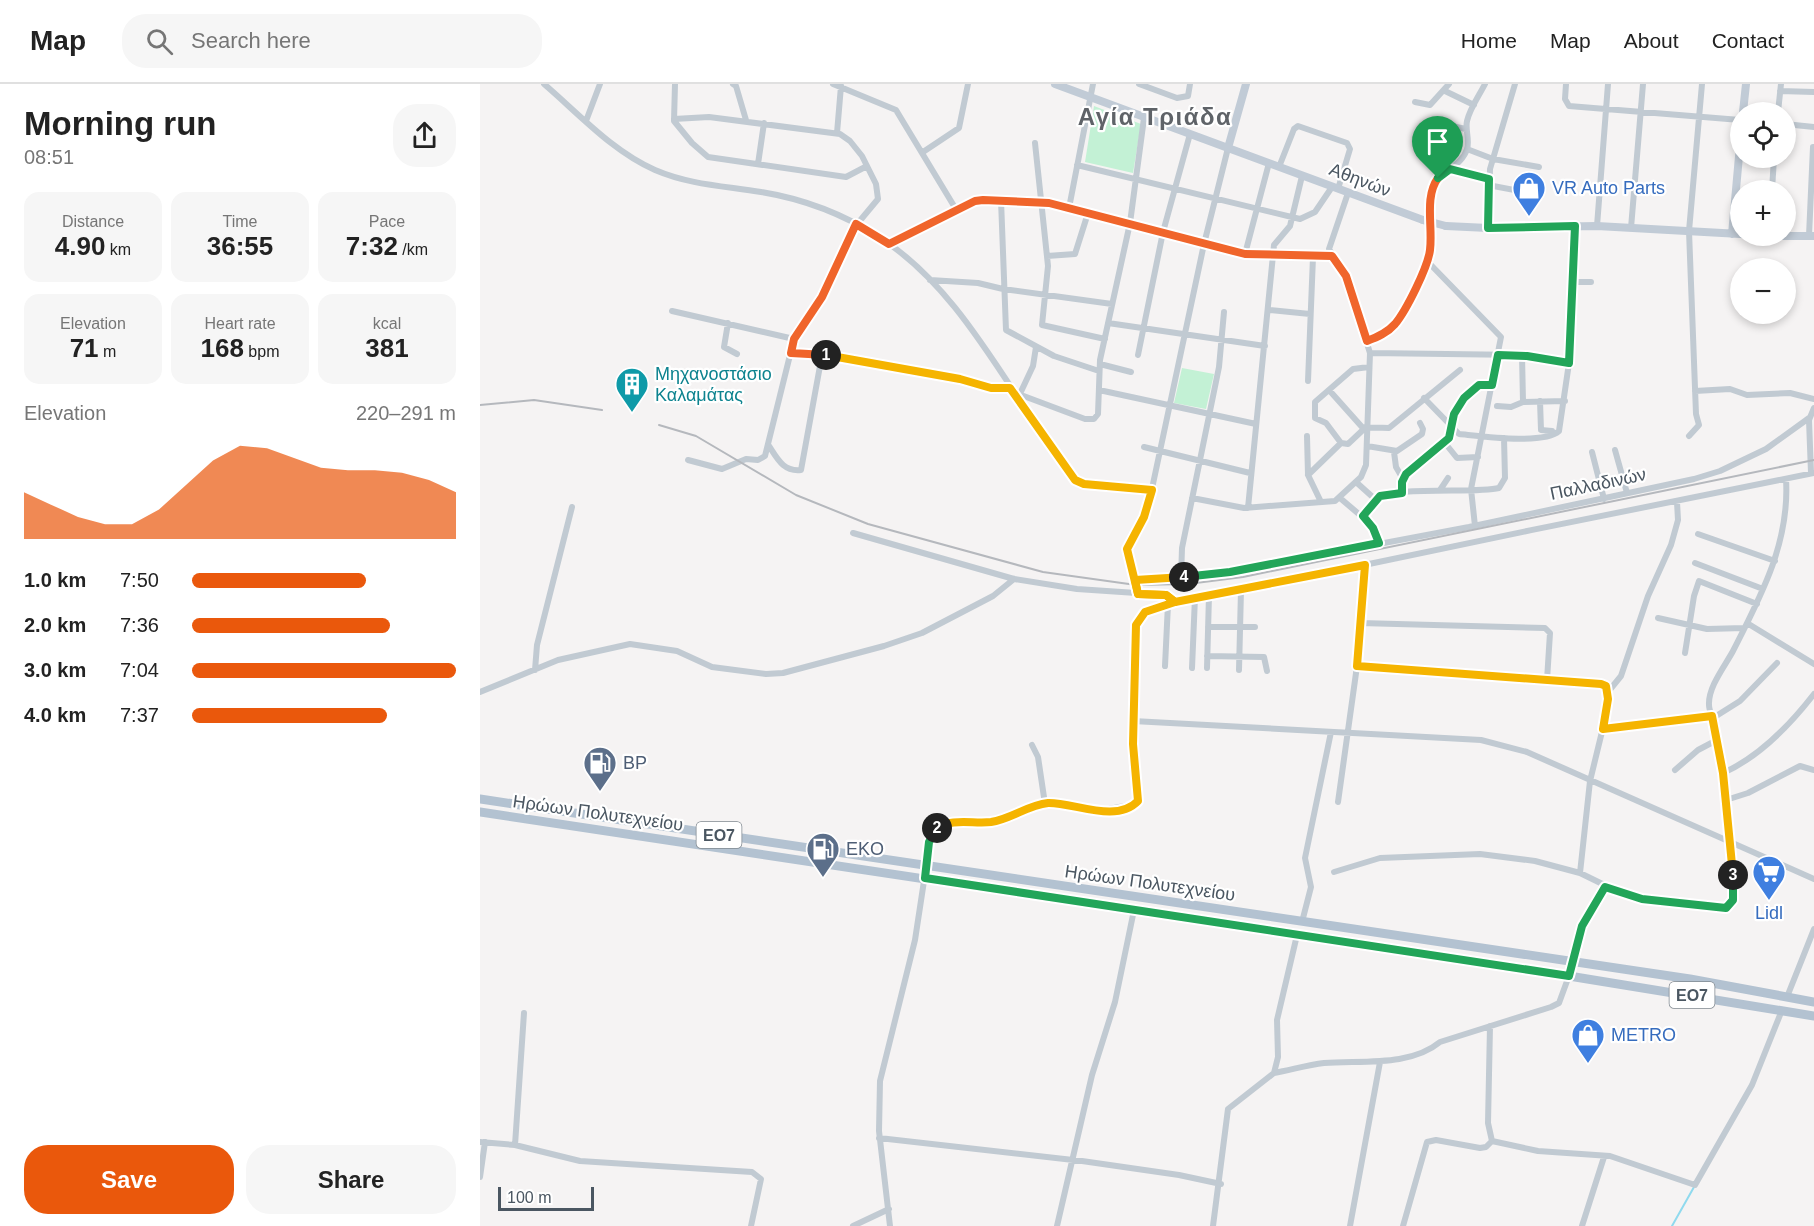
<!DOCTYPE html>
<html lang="en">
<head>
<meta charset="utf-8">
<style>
  body { margin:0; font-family:Helvetica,sans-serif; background:#f6f6f6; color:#222; height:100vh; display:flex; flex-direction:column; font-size:22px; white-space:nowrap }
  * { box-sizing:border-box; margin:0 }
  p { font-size:20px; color:#767676 }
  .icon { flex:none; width:33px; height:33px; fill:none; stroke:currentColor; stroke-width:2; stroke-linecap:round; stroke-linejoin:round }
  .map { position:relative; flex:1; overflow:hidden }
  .drawer { display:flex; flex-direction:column; background:#fff; width:480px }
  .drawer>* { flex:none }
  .tools { position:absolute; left:1250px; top:18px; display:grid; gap:12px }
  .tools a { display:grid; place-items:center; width:66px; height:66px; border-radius:50%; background:#fff; box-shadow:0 3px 9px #0003; font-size:30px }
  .scale { position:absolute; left:18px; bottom:15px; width:96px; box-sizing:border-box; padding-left:6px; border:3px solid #4a5661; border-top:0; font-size:16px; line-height:21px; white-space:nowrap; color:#4a5661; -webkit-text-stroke:4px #fff; paint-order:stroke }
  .pin { position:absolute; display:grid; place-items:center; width:51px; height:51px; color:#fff; margin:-62px -26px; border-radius:50% 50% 50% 0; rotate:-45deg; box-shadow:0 0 6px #0007 }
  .pin .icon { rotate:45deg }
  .km { position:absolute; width:30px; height:30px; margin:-15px; border-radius:50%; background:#222; color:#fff; font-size:16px; line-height:30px; text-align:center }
  .round { display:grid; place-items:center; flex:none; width:63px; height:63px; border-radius:24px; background:#f6f6f6 }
  .headline { display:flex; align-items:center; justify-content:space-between; height:102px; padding:0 24px }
  h1 { font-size:33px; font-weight:700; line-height:45px }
  .figures { display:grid; grid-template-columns:repeat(3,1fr); gap:9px; height:102px; padding:6px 24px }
  .figures div { display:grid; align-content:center; border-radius:15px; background:#f6f6f6; text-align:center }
  .figures b { font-size:26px; font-weight:700 }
  .figures small { font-size:16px; font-weight:400 }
  .figures p { font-size:16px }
  .chart { height:168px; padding:12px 24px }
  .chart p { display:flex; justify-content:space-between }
  .chart svg { width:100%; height:108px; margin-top:6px; fill:#ea580c; opacity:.7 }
  .button { display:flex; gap:12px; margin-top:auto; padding:12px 24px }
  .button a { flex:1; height:69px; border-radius:24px; background:#ea580c; color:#fff; font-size:24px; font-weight:700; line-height:69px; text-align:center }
  .button a+a { background:#f6f6f6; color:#222 }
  ul { padding:0 24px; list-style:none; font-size:20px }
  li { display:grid; grid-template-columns:96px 72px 1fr; align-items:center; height:45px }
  li i { height:15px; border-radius:8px; background:#ea580c }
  header { display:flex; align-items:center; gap:36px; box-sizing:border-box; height:84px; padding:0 30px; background:#fff; border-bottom:2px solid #e0e0e0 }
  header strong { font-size:28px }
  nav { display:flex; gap:33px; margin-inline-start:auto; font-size:21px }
  .search { width:420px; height:54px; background:#f6f6f6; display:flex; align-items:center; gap:15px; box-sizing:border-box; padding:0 21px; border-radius:24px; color:#767676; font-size:22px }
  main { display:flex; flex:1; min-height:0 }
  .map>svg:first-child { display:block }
  .green { fill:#c3f1d5 }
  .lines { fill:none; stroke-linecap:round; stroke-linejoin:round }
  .stream { stroke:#90daee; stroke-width:2 }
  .street { stroke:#c1cad2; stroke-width:6 }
  .secondary { stroke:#c1cbd6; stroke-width:8 }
  .primary { stroke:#b3c2d1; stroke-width:9 }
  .rail { stroke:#b5b8bd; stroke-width:2 }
  .secondary-bridge { stroke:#c1cbd6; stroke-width:8 }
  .split-1-casing { stroke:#fff; stroke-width:12 }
  .split-2-casing { stroke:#fff; stroke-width:12 }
  .split-3-casing { stroke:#fff; stroke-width:12 }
  .split-4-casing { stroke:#fff; stroke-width:12 }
  .split-5-casing { stroke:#fff; stroke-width:12 }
  .split-1 { stroke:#f0652b; stroke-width:8 }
  .split-2 { stroke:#f5b400; stroke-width:8 }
  .split-3 { stroke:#22a559; stroke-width:8 }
  .split-4 { stroke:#f5b400; stroke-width:8 }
  .split-5 { stroke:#22a559; stroke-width:8 }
  .labels { text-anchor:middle; stroke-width:4.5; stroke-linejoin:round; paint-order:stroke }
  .shield { fill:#fff; stroke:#808990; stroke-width:1.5 }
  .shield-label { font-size:16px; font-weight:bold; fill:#4a5661 }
  .street-label { font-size:18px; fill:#4a5661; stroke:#fff }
  .shop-label { font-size:18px; fill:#366cbe; stroke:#fff; text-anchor:start }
  .culture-label { font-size:18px; fill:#0d838f; stroke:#fff; text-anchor:start }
  .service-label { font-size:18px; fill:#4e5e75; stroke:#fff; text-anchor:start }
  .district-label { font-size:24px; font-weight:bold; letter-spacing:1.5px; fill:#5f6368; stroke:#fff }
</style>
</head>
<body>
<header>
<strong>Map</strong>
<div class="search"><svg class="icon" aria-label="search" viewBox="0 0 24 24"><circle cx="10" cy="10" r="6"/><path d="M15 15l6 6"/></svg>Search here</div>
<nav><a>Home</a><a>Map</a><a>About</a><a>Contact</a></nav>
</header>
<main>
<section class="drawer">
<div class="headline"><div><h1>Morning run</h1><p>08:51</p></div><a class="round"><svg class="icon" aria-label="share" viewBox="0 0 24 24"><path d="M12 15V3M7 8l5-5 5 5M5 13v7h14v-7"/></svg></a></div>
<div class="figures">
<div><p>Distance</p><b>4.90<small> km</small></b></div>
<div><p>Time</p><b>36:55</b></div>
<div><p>Pace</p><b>7:32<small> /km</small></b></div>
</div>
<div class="figures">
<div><p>Elevation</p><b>71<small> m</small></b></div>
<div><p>Heart rate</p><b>168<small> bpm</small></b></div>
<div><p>kcal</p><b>381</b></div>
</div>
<div class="chart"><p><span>Elevation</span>220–291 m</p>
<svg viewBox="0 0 160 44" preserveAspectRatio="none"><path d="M0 44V25L10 30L20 35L30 38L40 38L50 32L60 22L70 12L80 6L90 7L100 11L110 15L120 16L130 16L140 17L150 20L160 25V44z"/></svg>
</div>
<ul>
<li><b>1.0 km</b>7:50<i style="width:66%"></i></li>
<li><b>2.0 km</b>7:36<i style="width:75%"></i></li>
<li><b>3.0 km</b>7:04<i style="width:100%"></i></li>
<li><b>4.0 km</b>7:37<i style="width:74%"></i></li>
</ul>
<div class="button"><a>Save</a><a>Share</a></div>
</section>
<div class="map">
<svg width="1334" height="1142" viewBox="0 0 1334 1142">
  <rect width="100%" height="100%" fill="#f5f3f3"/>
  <path class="green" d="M614,22L661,40L653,89L605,78Z
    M702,284L734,290L726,325L694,319Z"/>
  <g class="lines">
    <path class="stream" d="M1192,1142L1214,1103"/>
    <path class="street" d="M64,0C99,30 132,67 175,86C210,101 245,102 281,108C324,115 363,130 399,153C464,194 507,267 548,329C562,351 577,377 595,396L604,400L672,406
      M195,0L194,37L212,59L228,73L366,93L387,82
      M253,0L256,2L266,36
      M353,0L416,26L477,127
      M659,0L697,14L708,12L710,0
      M1086,0L1085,15L1089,22L1260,36
      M965,7L994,21
      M1300,7L1334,8
      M935,18L950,21L969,0
      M1298,28L1301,0
      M194,35L229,33L360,50L370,57L382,72L396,100L398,115L373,145L345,206L313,259L285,372L278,376L266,375L242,385L208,376
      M106,37L120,0
      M957,39L986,45
      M1305,40L1334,43
      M357,49L361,2
      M555,59L568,182L562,241L625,255
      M987,65L1013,75L1059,83
      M443,68L479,44L488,0
      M278,80L284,39
      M597,81L820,135L835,128L852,103
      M799,83L814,45L818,42L867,59L870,65L858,105
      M970,85L1009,95
      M1008,101L1050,109
      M1292,106L1294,74
      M521,116L526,246L574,272L619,287
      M589,124L613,0
      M1117,142L1128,0
      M1008,144L1010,85L1035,0
      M1151,144L1163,0
      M1329,152L1333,63
      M409,160L495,117L503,116L566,118L765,170L852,172
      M765,170L789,79
      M567,172L595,170L608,129
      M948,178L1021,253L991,405L995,442
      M450,196L498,199L523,205L632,220
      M1093,198H1111
      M789,226L830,230
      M192,227L314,255
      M248,239L244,263L257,270
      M628,239L785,262
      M887,257C920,247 948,190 951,157C952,141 947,121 951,106C957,88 982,83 987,65C990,56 985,46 987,37C990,24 999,12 1005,0
      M311,269C368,272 424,284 480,295C498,298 511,305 530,304
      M890,269L1042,271L1089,279
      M658,271L683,148L710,50
      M1042,271L1043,318L1085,317
      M620,280L651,288
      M828,297L833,173
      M619,306L776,340
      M849,306L882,343L909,344L980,286
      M1215,307L1250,305L1267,311L1310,309L1334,315
      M541,311L605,335H614L618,330L620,276L650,139L664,34
      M538,314L553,282L556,263
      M944,314L979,350C1000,352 1064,361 1079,347L1089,279L1095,142
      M1060,317L1061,346L1072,347
      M1017,322L1031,323L1043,318
      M885,344L868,360L861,359L846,339L835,334V318L873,285L889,283
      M827,352L828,391L841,418
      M1209,352L1219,341L1216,330L1209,147L1222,0
      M965,359L977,374L998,373
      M289,362C297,374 303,388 321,386L342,271
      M887,362L917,367L942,350L943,345L940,339
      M664,363L770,389
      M1135,366L1147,409
      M914,368L916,383L923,395
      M1112,368L1124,415
      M1331,389L1329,336L1334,324
      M828,391L861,359
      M876,398L896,416L883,432
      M960,406L968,394
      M922,409V398L926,390L969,354L974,330L984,314L1000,301H1012
      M712,414L764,424L855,417L881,393L886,381L890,269L866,192L849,165L868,109
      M860,414L887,437L899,459
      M896,416C910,401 995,410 1019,404L1025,394L1024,354
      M768,424L794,161L810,142L822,92
      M373,449L534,495L597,505L686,511L695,517
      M1218,450L1295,477
      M1215,479L1283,505
      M701,494L702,464L739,283L744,228
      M655,496L690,495L750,488L989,443L1214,395L1240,387L1286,365L1329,334
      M658,510L647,465L670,414L724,160L748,64
      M1178,534L1227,545L1264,544
      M880,539L1065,544L1070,549L1067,596
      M1267,539L1334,580
      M728,543H775
      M1205,569L1214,512L1219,497L1277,520
      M727,572L784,573L787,587
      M685,582L688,520
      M877,582L1110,599L1126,602L1128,623L1110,697L1100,789
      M712,584L715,513
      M727,584L729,511
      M55,586L57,561L92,423
      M759,586L761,506
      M0,608L78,576L150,560L197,567L232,583L286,590L303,589L404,562L442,549L513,512L534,495
      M1128,608L1141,592L1168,512L1191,461L1198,436L1197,418
      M1233,634L1260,617L1297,579
      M653,637L1001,656L1047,668L1334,795
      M1123,644L1232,632
      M552,661L558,673L565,720
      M1195,686L1218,666L1237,656
      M1243,689C1279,673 1310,641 1334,610
      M1246,716L1268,709L1320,682L1334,686
      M858,718L877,582L885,481
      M854,788L900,774L1000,770L1055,777L1100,789L1147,812L1249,824C1263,804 1239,672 1235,643C1234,635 1229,628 1229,621C1228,603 1245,582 1253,567C1281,512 1310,458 1306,395
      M822,838L831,803L825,774L851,648
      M1307,913L1334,845
      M1010,942L1008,1039L1012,1057L1058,1067L1130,1072L1215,1101L1272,1001L1302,926
      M794,989C811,986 827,981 844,979C881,976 930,983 960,958L1071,923L1079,919L1094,878L1102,842L1125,803
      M399,1054L602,1077L699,1091L741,1100
      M0,1058L35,1061L100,1077L272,1088L281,1095L271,1142
      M35,1061L44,929
      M0,1093L5,1058
      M373,1142L409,1125
      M410,1142L399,1047L400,997L435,856L451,751L464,740L511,738L565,720L577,719L613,728L655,720L659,711L653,660L655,554L656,541L665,528C729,506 799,499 865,485C1021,452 1178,420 1334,389
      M577,1142L612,991L635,918L654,826
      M733,1142L748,1025L794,989L798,973L797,936L817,851
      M870,1142L900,978
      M923,1142L947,1058L956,1056L1000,1064L1006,1063L1012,1057
      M1102,1142L1124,1073"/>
    <path class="secondary" d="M575,0L943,136
      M1263,28L1266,0
      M748,64L766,0
      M966,142L1008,144L1117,142L1260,150
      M1252,150L1260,61
      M1280,152H1334"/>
    <path class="primary" d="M0,715L1210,895L1334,918
      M0,728L1089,892L1334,932"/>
    <path class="rail" d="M0,321L54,316L122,326
      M179,341L216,352L316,411L388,440L563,488L656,501L708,500L763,493L1334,376"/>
    <path class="secondary-bridge" d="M943,136L966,142"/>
  </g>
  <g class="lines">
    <defs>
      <path id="split-1" d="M346,271L311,269L314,255L342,213L376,140L409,160L495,117L503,116L569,119L765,170L852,172L866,192L887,257C898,253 907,249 915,240C926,227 948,183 950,166C953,143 944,113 958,94"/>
      <path id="split-2" d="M346,271L480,295L511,304H530L595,396L604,400L672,406L664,433L647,465L658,510L686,511L695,518L665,528L656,541L653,660L658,717C636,740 593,718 568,719C548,721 531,735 511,738C494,740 471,734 457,744"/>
      <path id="split-3" d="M457,744L449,758L445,794L1089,892L1102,842L1125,803L1162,815L1246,824L1253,816V791"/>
      <path id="split-4" d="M704,493L655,496L658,510L686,511L695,518L885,481L877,582L1121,600L1126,602L1128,615L1123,645L1232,632L1243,689L1253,791"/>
      <path id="split-5" d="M704,493L750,488L899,459L893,444L883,432L900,412L922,409V398L926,390L969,354L974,330L984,314L999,301H1012L1018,271L1047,272L1089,279L1095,142L1008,144L1009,95L970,85L958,94"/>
    </defs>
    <use href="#split-1" class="split-1-casing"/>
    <use href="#split-2" class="split-2-casing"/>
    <use href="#split-3" class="split-3-casing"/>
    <use href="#split-4" class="split-4-casing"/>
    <use href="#split-5" class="split-5-casing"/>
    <use href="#split-1" class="split-1"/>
    <use href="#split-2" class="split-2"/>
    <use href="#split-3" class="split-3"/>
    <use href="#split-4" class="split-4"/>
    <use href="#split-5" class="split-5"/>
  </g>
  <defs>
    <symbol id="shop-pin" viewBox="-11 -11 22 30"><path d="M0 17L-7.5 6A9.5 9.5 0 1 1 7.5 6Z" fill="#3f7fe0" stroke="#fff"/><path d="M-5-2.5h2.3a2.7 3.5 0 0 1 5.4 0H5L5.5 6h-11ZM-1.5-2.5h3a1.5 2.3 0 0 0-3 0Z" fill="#fff"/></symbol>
    <symbol id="building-pin" viewBox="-11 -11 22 30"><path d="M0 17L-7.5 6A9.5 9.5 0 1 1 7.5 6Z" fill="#0f9aa8" stroke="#fff"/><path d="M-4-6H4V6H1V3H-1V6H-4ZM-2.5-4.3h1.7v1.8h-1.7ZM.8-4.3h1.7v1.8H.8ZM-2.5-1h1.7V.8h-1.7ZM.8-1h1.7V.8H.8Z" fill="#fff"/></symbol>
    <symbol id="fuel-pin" viewBox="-11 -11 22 30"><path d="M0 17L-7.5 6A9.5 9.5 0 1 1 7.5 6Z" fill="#5c6f8a" stroke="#fff"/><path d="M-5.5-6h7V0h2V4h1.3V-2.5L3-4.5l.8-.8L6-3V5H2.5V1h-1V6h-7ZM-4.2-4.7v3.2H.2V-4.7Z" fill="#fff"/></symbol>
    <symbol id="supermarket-pin" viewBox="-11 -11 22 30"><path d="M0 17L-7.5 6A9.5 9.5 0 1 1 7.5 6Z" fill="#3f7fe0" stroke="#fff"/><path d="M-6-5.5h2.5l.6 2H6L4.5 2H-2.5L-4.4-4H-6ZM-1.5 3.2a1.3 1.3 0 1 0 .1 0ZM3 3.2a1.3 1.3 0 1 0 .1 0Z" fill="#fff"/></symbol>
  </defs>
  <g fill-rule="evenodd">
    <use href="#shop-pin" x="1030" y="85" width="38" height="52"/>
    <use href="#building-pin" x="133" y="281" width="38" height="52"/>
    <use href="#fuel-pin" x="101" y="660" width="38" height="52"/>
    <use href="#fuel-pin" x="324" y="746" width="38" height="52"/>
    <use href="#supermarket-pin" x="1270" y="769" width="38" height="52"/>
    <use href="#shop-pin" x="1089" y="932" width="38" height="52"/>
  </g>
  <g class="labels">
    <g class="shield">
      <rect x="216.5" y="738" width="45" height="26" rx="4.5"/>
      <rect x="1189.5" y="898" width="45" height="26" rx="4.5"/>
    </g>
    <g class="shield-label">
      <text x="239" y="757">ΕΟ7</text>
      <text x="1212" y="917">ΕΟ7</text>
    </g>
    <g class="street-label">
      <text transform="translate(880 96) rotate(21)" y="6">Αθηνών</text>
      <text transform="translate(1118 400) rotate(-12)" y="6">Παλλαδινών</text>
      <text transform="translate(118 729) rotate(8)" y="6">Ηρώων Πολυτεχνείου</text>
      <text transform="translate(670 799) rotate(8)" y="6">Ηρώων Πολυτεχνείου</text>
    </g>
    <g class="shop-label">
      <text x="1072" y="110">VR Auto Parts</text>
      <text x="1289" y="835" text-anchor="middle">Lidl</text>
      <text x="1131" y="957">METRO</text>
    </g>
    <g class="culture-label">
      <text x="175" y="296">Μηχανοστάσιο<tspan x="175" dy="21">Καλαμάτας</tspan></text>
    </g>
    <g class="service-label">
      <text x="143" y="685">BP</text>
      <text x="366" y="771">EKO</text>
    </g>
    <g class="district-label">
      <text x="675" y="41">Αγία Τριάδα</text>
    </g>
  </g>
</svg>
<div class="tools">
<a><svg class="icon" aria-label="locate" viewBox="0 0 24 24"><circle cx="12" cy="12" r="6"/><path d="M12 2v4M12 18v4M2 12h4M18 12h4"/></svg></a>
<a>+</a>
<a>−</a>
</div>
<div class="scale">100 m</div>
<div class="pin" style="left:958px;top:94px;background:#1e9e55"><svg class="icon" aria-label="arrive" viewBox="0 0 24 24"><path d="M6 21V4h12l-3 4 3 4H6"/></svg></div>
<b class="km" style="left:346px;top:271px">1</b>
<b class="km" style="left:457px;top:744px">2</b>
<b class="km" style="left:1253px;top:791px">3</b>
<b class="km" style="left:704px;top:493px">4</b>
</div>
</main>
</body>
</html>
